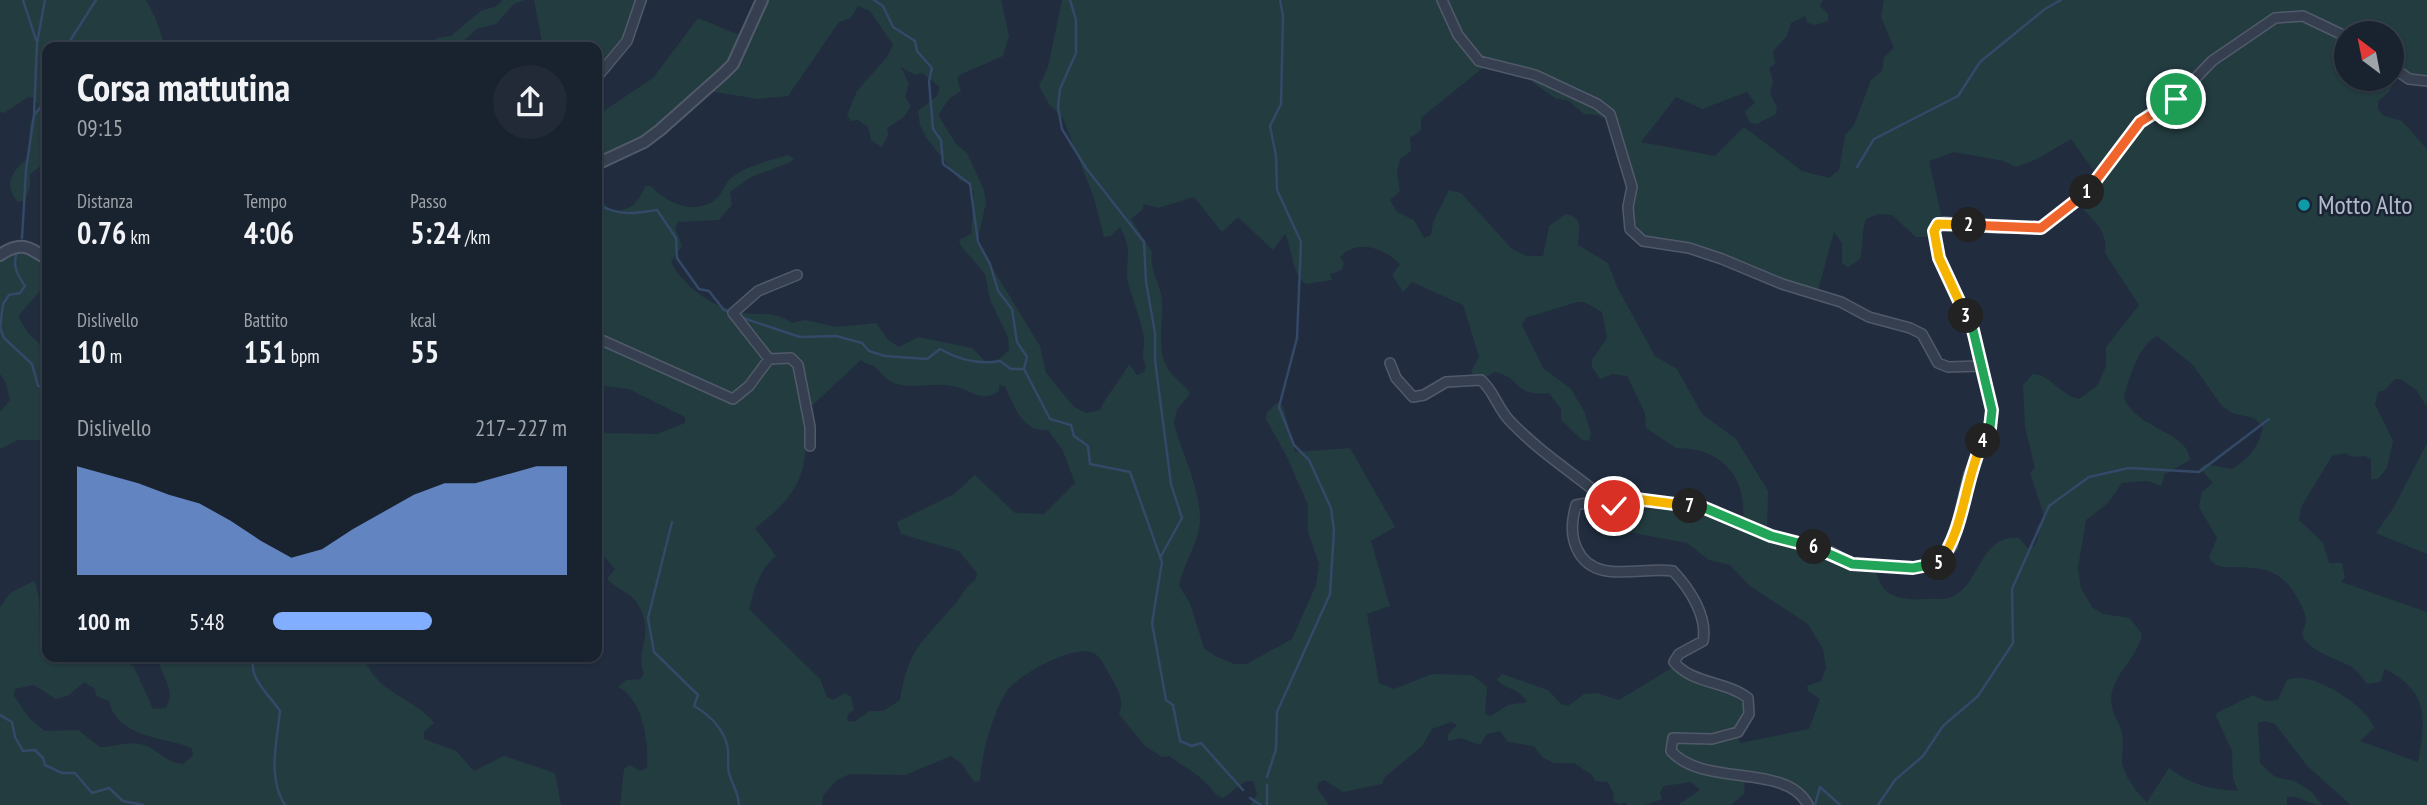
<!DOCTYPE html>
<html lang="it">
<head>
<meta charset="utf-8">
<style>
  body { margin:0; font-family:"PT Sans Narrow",sans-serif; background:#222a37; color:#f1f3f6; height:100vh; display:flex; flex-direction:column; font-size:26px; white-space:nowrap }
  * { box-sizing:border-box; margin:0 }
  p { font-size:23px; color:#9fa4aa }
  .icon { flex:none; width:38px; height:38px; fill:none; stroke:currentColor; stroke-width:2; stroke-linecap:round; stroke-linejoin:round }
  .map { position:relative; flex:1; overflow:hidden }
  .drawer { position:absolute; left:42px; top:42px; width:560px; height:620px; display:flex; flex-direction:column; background:#19222f; border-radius:14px; box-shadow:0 2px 5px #0004,0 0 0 2px #373f4b }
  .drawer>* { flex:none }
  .needle { width:46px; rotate:328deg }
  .buttons { position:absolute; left:2334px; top:21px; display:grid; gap:14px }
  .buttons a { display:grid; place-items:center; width:70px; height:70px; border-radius:50%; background:#19222f; box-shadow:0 2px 5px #0004,0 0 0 2px #373f4b; font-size:35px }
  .pin { position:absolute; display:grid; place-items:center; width:60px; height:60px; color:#fff; margin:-30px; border:4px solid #fff; border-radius:50%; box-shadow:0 2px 7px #0007 }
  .km { position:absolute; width:35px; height:35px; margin:-18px; border-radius:50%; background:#222; color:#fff; font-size:19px; line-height:35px; text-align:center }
  .round { display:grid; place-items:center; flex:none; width:74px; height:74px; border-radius:37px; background:#222a37 }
  .summary { display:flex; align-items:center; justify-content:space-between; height:119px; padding:0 35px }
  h1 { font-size:38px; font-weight:800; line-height:52px }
  .figures { display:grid; grid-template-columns:repeat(3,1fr); gap:10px; height:119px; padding:7px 35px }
  .figures div { display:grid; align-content:center }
  .figures b { font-size:30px; font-weight:800 }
  .figures small { font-size:19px; font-weight:400 }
  .figures p { font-size:19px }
  .chart { height:196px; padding:14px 35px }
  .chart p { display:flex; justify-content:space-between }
  .chart svg { width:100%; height:126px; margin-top:7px; fill:#81aeff; opacity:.7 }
  ul { padding:0 35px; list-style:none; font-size:23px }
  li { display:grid; grid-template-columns:112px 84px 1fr; align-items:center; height:52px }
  li i { height:18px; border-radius:9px; background:#81aeff }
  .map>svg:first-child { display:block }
  .green { fill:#233c40; fill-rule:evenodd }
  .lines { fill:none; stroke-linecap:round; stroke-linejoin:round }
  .stream { stroke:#344868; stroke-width:2.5 }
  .minor-casing { stroke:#515a6a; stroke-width:12 }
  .tertiary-casing { stroke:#515a6a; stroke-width:14 }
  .minor { stroke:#363f4f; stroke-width:9 }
  .tertiary { stroke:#363f4f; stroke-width:10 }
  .split-1-casing { stroke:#fff; stroke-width:14 }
  .split-2-casing { stroke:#fff; stroke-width:14 }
  .split-3-casing { stroke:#fff; stroke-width:14 }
  .split-4-casing { stroke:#fff; stroke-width:14 }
  .split-5-casing { stroke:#fff; stroke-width:14 }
  .split-6-casing { stroke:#fff; stroke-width:14 }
  .split-7-casing { stroke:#fff; stroke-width:14 }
  .split-8-casing { stroke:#fff; stroke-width:14 }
  .split-1 { stroke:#f0652b; stroke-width:9 }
  .split-2 { stroke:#f0652b; stroke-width:9 }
  .split-3 { stroke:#f5b400; stroke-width:9 }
  .split-4 { stroke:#22a559; stroke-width:9 }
  .split-5 { stroke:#f5b400; stroke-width:9 }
  .split-6 { stroke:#22a559; stroke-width:9 }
  .split-7 { stroke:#22a559; stroke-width:9 }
  .split-8 { stroke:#f5b400; stroke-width:9 }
  .culture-dot { fill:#0f9aa8; stroke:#1b2434; stroke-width:2.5 }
  .labels { text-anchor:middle; stroke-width:5; stroke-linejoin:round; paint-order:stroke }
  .poi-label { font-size:26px; fill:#b1baca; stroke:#1b2434; text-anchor:start }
</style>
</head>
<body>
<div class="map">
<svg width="2427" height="805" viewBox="0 0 2427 805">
  <rect width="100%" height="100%" fill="#212d3f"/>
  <path class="green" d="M0,0H146L156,19L165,47H47V161L30,174V187L25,200L18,202C2,184 13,170 28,158L30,124L38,105L34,98L28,97L4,113L0,112Z
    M503,0H525L514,4L496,24L477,29L457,47H426L438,38L451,36L482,10L495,7Z
    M534,0H648L618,60L597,85V47H543Z
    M762,0H1001L1009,36L1003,56L961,74L957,78L961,91L949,99L938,115L956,144L967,153L984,190L986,203L977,243L1040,346L1046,373L1074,407L1086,413L1100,410C1108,393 1120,381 1129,364L1137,375L1144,372L1146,366C1140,352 1145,351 1144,339C1143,327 1133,299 1129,286C1122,263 1136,256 1120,227L1111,236L1104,237L1094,198L1063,118L1049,104L1039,86L1048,67L1062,0H1823L1820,6L1828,14V21L1815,25L1808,23L1805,16L1791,23L1787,36L1773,51L1775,64L1769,68L1773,81L1770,94L1777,107L1776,114L1757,124L1750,123L1745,111L1755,103L1747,92L1702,109L1676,97L1641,142L1715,156L1744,127L1802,171L1829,178L1839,170L1845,135L1854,125L1871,80L1882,71L1884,57L1894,48L1881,17L1884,0H2427V81L2399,73L2389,92L2378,101V109L2382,115L2402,121L2427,149V407L2417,391L2401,379H2395L2385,390L2378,392L2375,404L2393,441L2387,468L2378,479H2371V459L2365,456L2351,457L2346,453L2332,456L2301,507L2299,520L2323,543L2329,563H2342L2345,577L2341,582L2427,612V805H2351L2308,767L2275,724L2265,721L2258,723L2260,763L2275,777L2294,781L2312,792L2322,805C2309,805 2300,795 2287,797V805H1809C1804,780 1766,781 1745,777L1744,794L1731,805H1678L1700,790L1691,782L1664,786L1660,792L1662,799L1645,805H1627L1625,802L1619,804L1613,801L1614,794L1608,782L1595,781L1592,775L1574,763H1554L1542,757L1534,746L1508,742L1500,731L1487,734L1480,745L1461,738L1448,741V734L1457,725L1451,722L1432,729L1422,746L1385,777L1382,784L1343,792L1324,780L1319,782L1317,788L1329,805H1250L1257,794L1253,781H1246L1223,798C1214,795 1213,789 1206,783C1195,772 1181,765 1169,756L1162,757L1145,746L1119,714C1124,701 1119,691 1112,679C1107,671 1102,658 1094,653C1075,643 1014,676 1005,694C991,719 982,752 980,781L974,782L962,764L951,756L905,775L850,774L837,780L823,796L822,805H620L624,769L629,765L641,771L647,767C649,743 643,699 618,687L627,680L640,679L644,674C634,649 657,635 637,603C629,591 615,589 607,579L615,569L597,548V433L657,434L685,423V417L629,389L597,385V196L611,211C630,211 638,204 645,186H651C667,204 694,215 715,200C723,194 724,184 731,178C747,165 770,161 788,155L794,159L789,163L751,177L730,192L732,205L719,220L678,222L675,228L682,246L671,262C685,289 717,310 745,313C763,316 773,310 792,323L805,320L837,327L876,323L888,340L899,347L918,337L972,348L986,362L999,359L1009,350L1008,337L990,300L985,274L961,246L959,240L971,234L974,192L966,182L960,181L926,137L920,125L918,111L937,96L940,87L922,73L915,75L901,67L909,84L905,97L911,106L904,117L887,128L888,135L882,147L871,140L868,127L858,120L851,121L847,115L857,91L887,57L893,45L870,11L858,6L851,18L839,22L788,96L758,99L702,90L668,123L597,162V107L599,114L653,78L698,18L744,37ZM2347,33H2392V79H2347ZM1485,66L1525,77L1555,98L1569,101L1584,114L1597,115L1609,121L1629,181L1631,229L1642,242L1717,259L1751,276L1816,298L1834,232L1842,243V263L1848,267L1860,259C1864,245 1861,233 1866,219L1878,214L1892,215L1916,237H1932L1942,219L1929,161L1954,152L2004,161L2016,167L2037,159L2071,139L2099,178L2078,204C2092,219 2109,231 2105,253L2139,305L2106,347V366L2097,386L2079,399C2061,396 2050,374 2033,374L2023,385L2025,427L2035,468L2030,473L2045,519L2036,528L2039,533L2035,546L2028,548L2019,538C1978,534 1981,588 1949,598C1942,600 1935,598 1928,599C1914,600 1898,600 1886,591C1879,585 1879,575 1873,569L1842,561L1828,548L1815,543L1767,536L1768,491L1736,439L1702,414L1677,369L1655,356L1617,287L1608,263L1578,245C1578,231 1585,218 1566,214L1549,226L1543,256H1526L1511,248L1461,193L1449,190L1433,222L1431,235L1424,238L1414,220L1397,212L1390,200L1400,191L1397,172L1400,159L1411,151L1410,138L1421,130V118ZM1194,197L1222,232L1238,217L1273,250L1285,234C1293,249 1291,275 1306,284L1332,280L1330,274L1342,270L1344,263L1340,257C1357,238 1384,248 1400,264L1392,275L1403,292L1412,282L1463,305L1479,357L1471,372L1482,380L1494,372C1523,377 1512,397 1549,393L1561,409V420L1582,440L1589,441L1591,433L1585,413L1571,389L1543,368L1522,325L1525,318L1577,302H1584L1602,312L1607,338L1592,360V367L1600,379L1613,374L1627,376L1645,413L1646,428L1676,448C1721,448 1747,475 1743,522L1688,505L1668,509L1657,505L1618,525L1623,531L1687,543L1709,560L1730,565L1750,586L1808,624L1823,649L1826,668L1821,681L1807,686L1809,692L1820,699L1809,729L1740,743L1737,729L1750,706L1743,694L1675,666L1619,700L1597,693L1584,694L1568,706L1561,704L1548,690L1502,674L1497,679C1507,692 1516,685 1527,702L1508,705L1491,716L1485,714L1487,687L1472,675L1432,674L1394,689L1379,683L1367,614L1390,606L1371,541L1395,527L1350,448L1295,452L1283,406L1277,403L1267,412L1266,419L1286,455L1308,505V532L1319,564L1316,585L1292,639L1247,664H1234L1215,656L1204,648L1190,603L1179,586C1183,565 1195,549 1199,529C1205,497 1182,455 1174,423L1177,410L1190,394C1185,383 1171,378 1166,365C1156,344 1165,316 1161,294C1158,281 1149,266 1152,252L1131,219L1142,210L1144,204L1158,208ZM2157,336L2193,365L2221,405L2232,413L2254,418L2263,427C2260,445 2248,460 2232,469L2206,464L2200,468L2213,483L2202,492L2199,507L2217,538L2209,557C2220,583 2273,544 2300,603C2307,617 2308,619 2302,634C2307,651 2338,659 2352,667C2358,671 2363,679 2367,684L2380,682L2385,669C2427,691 2427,715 2418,762L2360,741L2374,728C2368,706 2306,666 2286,681L2278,700L2265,701L2253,695L2215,714L2232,751L2233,779L2238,791C2209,789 2192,785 2169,768L2147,802C2138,795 2122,773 2122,761C2122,752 2124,742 2122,733C2118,717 2108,710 2112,692C2118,669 2138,657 2142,634L2130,618L2103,614L2092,607L2081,588L2078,568L2086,520L2108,503L2122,483L2147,481L2161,486L2165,474L2190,460C2188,431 2139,431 2124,398C2127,381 2141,342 2157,336ZM861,360C865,364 871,364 875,367C883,374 886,381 897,384C915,389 934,382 952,386C968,388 982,404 999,391V385L1005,386C1013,404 1022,433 1048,430L1063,451L1075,483L1044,514L1015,513L975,475L954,494L897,522L901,534L959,551L977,573L976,579C965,587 963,594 955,604C923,641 908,649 900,700L883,711H870L854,722L847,721L848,714L854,710L851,697L845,693L833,700L827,697L820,679L749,609C755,588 759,570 776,556L755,528C801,493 810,471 804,413Z
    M22,243L41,252L40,291L18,316L28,333L47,351V440H18L0,449V412L10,400L5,381L0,374V255Z
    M2427,443V554L2376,533L2394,507Z
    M34,581C42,599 39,613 40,631C41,641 47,645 47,656H118L134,667L153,709L166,708C178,687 157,674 159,656H363C367,664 371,674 378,680C394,697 420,704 434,723L424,732V739L456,751L474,771L504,756L555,773L561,805H0V607L10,593ZM84,682L95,689L96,696L109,701C117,738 165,737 192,748L193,755L183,764C167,763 158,750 144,745C127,740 116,747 100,747L78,730L45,731L29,718L14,696L15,689L34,685L56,699L69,695Z"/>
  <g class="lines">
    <path class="stream" d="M23,0L36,40
      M874,0L883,6L893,27L915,41L917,51L932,68L929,81L933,129L941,140L943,164L970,184L978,242L990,264L998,291L1012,309L1017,342L1027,357L1024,369L1050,419L1071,425L1074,436L1088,446L1090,464L1130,472L1162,562L1152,623L1166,700L1173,705L1180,741L1192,746L1201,743L1243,790
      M1070,0L1076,20V53L1060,89L1058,107L1062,129L1086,168L1144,242L1146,282L1155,333V360L1171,484L1182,518L1160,558
      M66,47L96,0
      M34,115L47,100
      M1857,167L1874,139L1958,96L1980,62L2045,9L2061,0
      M597,204C619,216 633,214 657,210L676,238L677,258L699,289L709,291L724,310L731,312
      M22,238L26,170L34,115L37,43L45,0
      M17,252C12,266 17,274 25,286L20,293L9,295L3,304L0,328L4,338L32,364L38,386L47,387
      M740,317L800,337L836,336L862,343L869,351L885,356L927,359L940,349C959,360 978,365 1000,361L1011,369H1024
      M672,522L648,618L654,652L698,695L694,706C710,715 726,731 728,750C729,757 727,766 729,773C732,785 738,790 739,805
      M254,656C247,678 269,694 280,711C277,742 267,778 285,805
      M0,715L12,722L15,737L23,751L35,750L43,758L45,765L62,773H75L92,793L109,788L123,801L143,805
      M1267,777L1276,749L1277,712L1330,594L1334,530L1331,508L1309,460L1294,445L1279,407L1297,338L1301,242L1277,190L1276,156L1270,126L1281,104L1283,16L1280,0
      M1267,785V805
      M1250,798L1261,805
      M1815,805L1820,787L1840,805
      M1878,805L1895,780L1923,756L1943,726L1978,696L2013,643L2012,589L2049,506L2089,477L2129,468L2199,472L2269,419"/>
    <defs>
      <path id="minor" d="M1442,0L1458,35L1479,61L1535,75L1597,104L1610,114L1632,187L1628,207L1630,229L1643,241L1689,248L1722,259L1782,284L1841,302L1869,317L1910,328L1922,334L1938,363L1948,367L1980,366L1992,410L1990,428L1969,474L1952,546L1938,564L1913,568L1852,564L1831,552L1771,536L1700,507L1636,500L1607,507L1598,501L1576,505C1572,520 1570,534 1577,549C1594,586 1641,566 1673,571C1689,588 1708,616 1703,641L1679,654L1674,662C1692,684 1726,681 1748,698L1749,714L1738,732L1712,739L1673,738L1671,751C1704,788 1786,762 1808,805
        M2392,67L2409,79L2427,81
        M597,77L627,41L641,0
        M797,275L758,291L733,313L769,359L791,358L798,365L810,427V446
        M597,338L733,399L749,386L769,359
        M1390,363L1396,378L1413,397L1424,395L1446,382L1481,380C1494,391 1497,407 1509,420C1539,452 1576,475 1610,503
        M1980,366L1973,330L1939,258L1934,231L1938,224L1944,222L1995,228H2041L2087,192L2140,122L2176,99L2212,61L2275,18L2303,16L2347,37"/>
      <path id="tertiary" d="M597,164L644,142L660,130L724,73L733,64L762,0
        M0,255C20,241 28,246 47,259"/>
    </defs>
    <use href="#minor" class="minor-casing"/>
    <use href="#tertiary" class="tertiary-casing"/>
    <use href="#minor" class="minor"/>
    <use href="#tertiary" class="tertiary"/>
  </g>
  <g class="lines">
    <defs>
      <path id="split-1" d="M2087,192L2140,122L2176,99"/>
      <path id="split-2" d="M1969,225L2041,228L2087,192"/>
      <path id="split-3" d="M1966,316L1939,258L1934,231L1938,224L1969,225"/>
      <path id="split-4" d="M1966,316L1973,330L1992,410L1990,428L1983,441"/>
      <path id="split-5" d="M1939,563C1965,529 1964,480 1983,441"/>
      <path id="split-6" d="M1814,547L1852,564L1913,568L1939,563"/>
      <path id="split-7" d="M1690,506H1700L1771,536L1814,547"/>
      <path id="split-8" d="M1614,506L1636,499L1690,506"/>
    </defs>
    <use href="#split-1" class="split-1-casing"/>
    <use href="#split-2" class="split-2-casing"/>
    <use href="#split-3" class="split-3-casing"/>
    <use href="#split-4" class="split-4-casing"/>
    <use href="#split-5" class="split-5-casing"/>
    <use href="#split-6" class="split-6-casing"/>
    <use href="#split-7" class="split-7-casing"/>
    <use href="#split-8" class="split-8-casing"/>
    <use href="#split-1" class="split-1"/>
    <use href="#split-2" class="split-2"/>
    <use href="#split-3" class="split-3"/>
    <use href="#split-4" class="split-4"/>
    <use href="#split-5" class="split-5"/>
    <use href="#split-6" class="split-6"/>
    <use href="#split-7" class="split-7"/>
    <use href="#split-8" class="split-8"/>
  </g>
  <circle class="culture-dot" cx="2304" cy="205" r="7"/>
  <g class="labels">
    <g class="poi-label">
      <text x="2318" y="214">Motto Alto</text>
    </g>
  </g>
</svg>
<div class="buttons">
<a><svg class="needle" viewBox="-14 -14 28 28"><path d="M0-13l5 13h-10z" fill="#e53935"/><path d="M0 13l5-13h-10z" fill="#9fa4aa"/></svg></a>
</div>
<div class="pin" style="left:2176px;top:99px;background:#1e9e55"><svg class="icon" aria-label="arrive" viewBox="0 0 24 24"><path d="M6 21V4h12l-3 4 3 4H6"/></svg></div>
<div class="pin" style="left:1614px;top:506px;background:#d93025"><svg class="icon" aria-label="check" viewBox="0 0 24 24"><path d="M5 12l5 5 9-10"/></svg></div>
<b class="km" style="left:2087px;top:192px">1</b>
<b class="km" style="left:1969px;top:225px">2</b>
<b class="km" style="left:1966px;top:316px">3</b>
<b class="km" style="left:1983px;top:441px">4</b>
<b class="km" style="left:1939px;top:563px">5</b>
<b class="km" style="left:1814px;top:547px">6</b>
<b class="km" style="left:1690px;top:506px">7</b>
<section class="drawer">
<div class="summary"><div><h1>Corsa mattutina</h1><p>09:15</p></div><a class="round"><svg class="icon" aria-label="share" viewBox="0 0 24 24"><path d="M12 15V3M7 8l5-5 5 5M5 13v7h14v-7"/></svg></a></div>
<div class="figures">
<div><p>Distanza</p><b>0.76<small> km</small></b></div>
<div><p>Tempo</p><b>4:06</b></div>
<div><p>Passo</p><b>5:24<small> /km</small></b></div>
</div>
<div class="figures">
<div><p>Dislivello</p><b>10<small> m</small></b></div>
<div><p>Battito</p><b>151<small> bpm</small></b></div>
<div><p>kcal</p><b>55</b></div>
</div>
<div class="chart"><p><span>Dislivello</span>217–227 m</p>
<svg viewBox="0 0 160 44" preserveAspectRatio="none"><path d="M0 44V6L10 9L20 12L30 16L40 19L50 25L60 32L70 38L80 35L90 28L100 22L110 16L120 12L130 12L140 9L150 6L160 6V44z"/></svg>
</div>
<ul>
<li><b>100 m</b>5:48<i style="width:54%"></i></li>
</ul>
</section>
</div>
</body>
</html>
